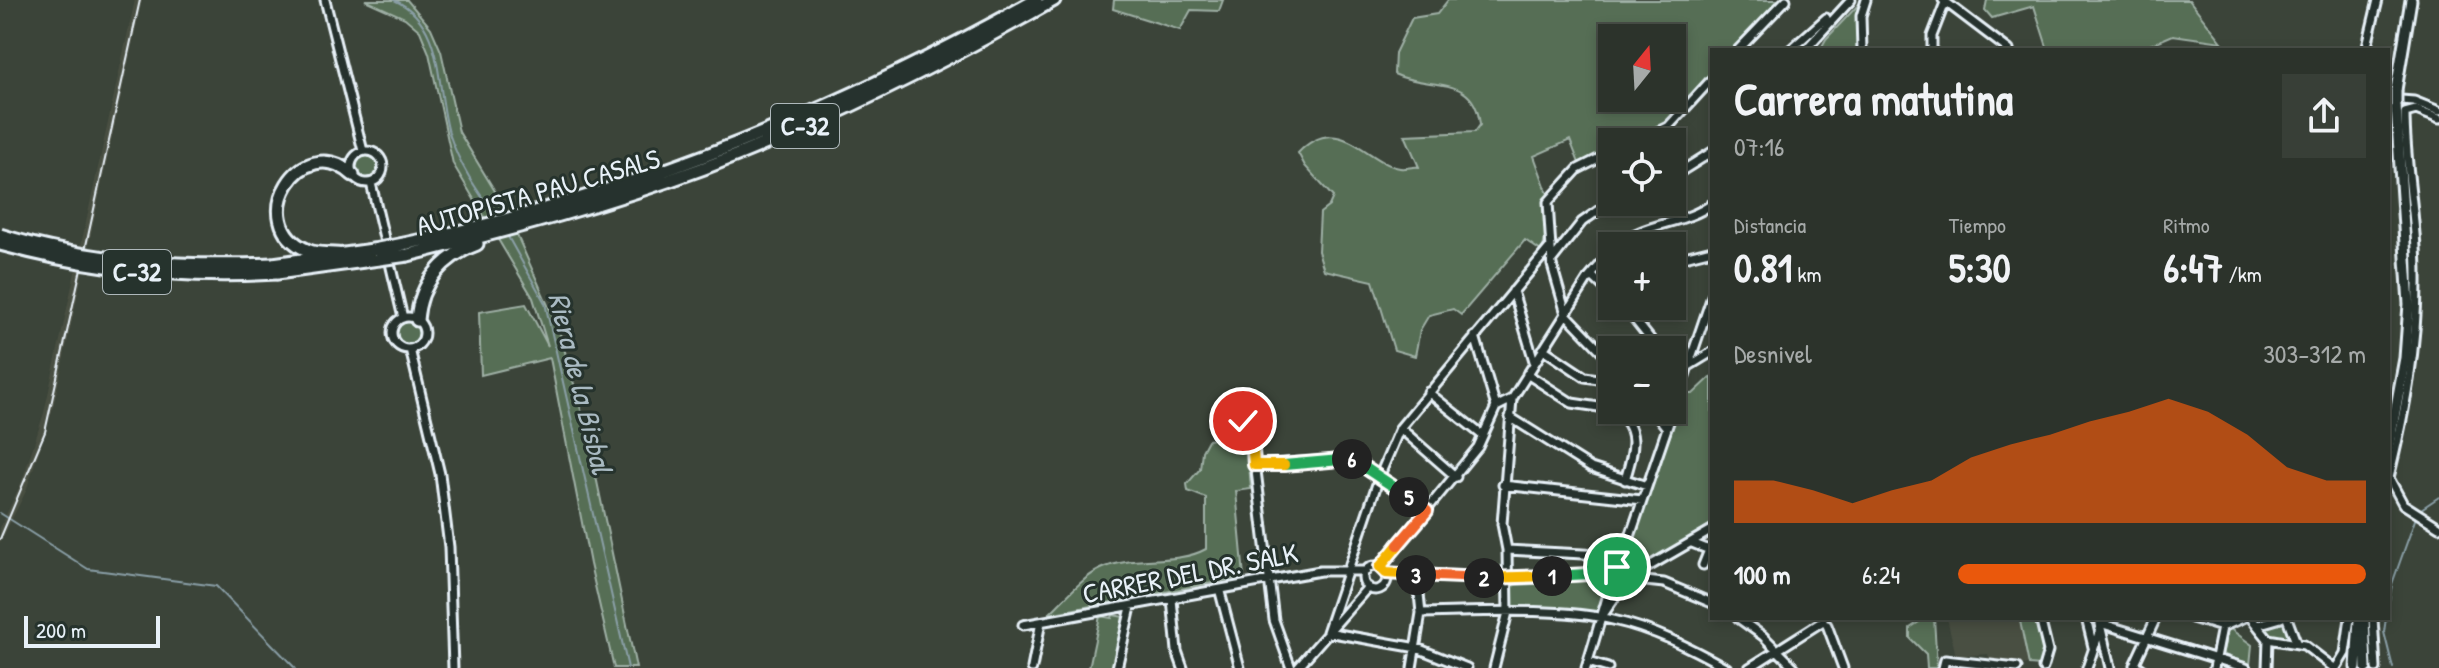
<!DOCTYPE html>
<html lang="es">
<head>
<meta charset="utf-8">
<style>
  body { margin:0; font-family:"Patrick Hand",sans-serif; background:#383f37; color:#f1f3f6; height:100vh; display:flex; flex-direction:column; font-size:30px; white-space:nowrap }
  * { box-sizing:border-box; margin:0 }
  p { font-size:26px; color:#a6aaa9 }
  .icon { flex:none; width:44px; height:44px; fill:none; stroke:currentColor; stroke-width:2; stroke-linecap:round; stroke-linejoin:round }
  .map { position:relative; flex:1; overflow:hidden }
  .panel { position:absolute; left:1710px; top:48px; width:680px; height:572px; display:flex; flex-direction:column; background:#2c332b; border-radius:0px; box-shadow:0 4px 12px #0003,0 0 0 2px #484e47 }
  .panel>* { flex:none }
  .needle { width:52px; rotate:18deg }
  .controls { position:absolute; left:1598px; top:24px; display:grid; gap:16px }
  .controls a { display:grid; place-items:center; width:88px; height:88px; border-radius:0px; background:#2c332b; box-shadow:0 4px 12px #0003,0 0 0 2px #484e47; font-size:40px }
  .scale { position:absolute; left:24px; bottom:20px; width:136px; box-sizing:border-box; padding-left:8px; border:4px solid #e8f1f8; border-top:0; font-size:22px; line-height:28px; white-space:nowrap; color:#e8f1f8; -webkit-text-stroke:6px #26332d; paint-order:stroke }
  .pin { position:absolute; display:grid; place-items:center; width:68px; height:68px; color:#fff; margin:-34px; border:4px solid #fff; border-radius:50%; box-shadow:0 2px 8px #0007 }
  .km { position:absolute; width:40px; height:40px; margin:-20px; border-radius:50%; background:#222; color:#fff; font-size:22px; line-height:40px; text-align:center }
  .round { display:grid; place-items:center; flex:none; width:84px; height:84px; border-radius:0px; background:#383f37 }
  .overview { display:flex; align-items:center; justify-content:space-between; height:136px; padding:0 24px }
  h1 { font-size:44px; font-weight:800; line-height:60px }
  .metrics { display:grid; grid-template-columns:repeat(3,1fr); gap:12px; height:136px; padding:8px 24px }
  .metrics div { display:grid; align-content:center }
  .metrics b { font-size:40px; font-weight:800 }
  .metrics small { font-size:22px; font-weight:400 }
  .metrics p { font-size:22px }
  .chart { height:224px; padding:16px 24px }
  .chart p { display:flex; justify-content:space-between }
  .chart svg { width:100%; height:144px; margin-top:8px; fill:#ea580c; opacity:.7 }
  ul { padding:0 24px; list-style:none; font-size:26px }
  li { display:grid; grid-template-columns:128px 96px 1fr; align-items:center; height:60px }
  li i { height:20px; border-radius:10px; background:#ea580c }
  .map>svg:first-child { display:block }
  .built { fill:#4a4f42 }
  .green { fill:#566e54; stroke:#9fb0a6; stroke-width:2; fill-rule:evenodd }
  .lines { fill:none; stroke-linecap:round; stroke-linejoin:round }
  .stream { stroke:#8a9fa7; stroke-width:2 }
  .minor-casing { stroke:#e8f1f8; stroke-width:13 }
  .major-casing { stroke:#e8f1f8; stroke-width:15 }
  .highway-casing { stroke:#e8f1f8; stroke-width:17 }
  .minor { stroke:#26332d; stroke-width:7 }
  .major { stroke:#26332d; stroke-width:9 }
  .highway { stroke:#26332d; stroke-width:11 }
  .rail { stroke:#e8f1f8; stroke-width:2 }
  .major-bridge-casing { stroke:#e8f1f8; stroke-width:15; stroke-linecap:butt }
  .highway-bridge-casing { stroke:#e8f1f8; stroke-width:17; stroke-linecap:butt }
  .major-bridge { stroke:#26332d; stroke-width:9 }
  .highway-bridge { stroke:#26332d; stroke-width:11 }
  .split-1-casing { stroke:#fff; stroke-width:16 }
  .split-2-casing { stroke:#fff; stroke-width:16 }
  .split-3-casing { stroke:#fff; stroke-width:16 }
  .split-4-casing { stroke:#fff; stroke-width:16 }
  .split-5-casing { stroke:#fff; stroke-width:16 }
  .split-6-casing { stroke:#fff; stroke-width:16 }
  .split-7-casing { stroke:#fff; stroke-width:16 }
  .split-8-casing { stroke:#fff; stroke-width:16 }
  .split-1 { stroke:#22a559; stroke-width:10 }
  .split-2 { stroke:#f5b400; stroke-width:10 }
  .split-3 { stroke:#f0652b; stroke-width:10 }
  .split-4 { stroke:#f5b400; stroke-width:10 }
  .split-5 { stroke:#f0652b; stroke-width:10 }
  .split-6 { stroke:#22a559; stroke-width:10 }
  .split-7 { stroke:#22a559; stroke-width:10 }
  .split-8 { stroke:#f5b400; stroke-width:10 }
  .labels { text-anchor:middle; stroke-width:6; stroke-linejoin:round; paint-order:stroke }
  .shield { fill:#26332d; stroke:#aeb8bb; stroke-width:2 }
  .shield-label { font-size:26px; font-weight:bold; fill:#e8f1f8 }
  .street-label { font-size:28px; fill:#e8f1f8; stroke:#26332d }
  .water-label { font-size:30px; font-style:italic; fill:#a9bac2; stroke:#26332d }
</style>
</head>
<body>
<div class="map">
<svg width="2439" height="668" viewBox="0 0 2439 668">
  <rect width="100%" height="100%" fill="#3b4439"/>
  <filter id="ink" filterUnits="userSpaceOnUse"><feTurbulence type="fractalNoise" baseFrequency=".0125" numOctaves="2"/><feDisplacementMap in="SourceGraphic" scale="16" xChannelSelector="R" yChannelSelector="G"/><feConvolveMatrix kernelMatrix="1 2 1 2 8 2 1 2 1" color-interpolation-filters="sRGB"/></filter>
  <g filter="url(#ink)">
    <path class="built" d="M135,0H142L53,408L26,491L0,543V528L22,481L44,413Z
      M1947,618H2020L2029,665L1990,661L1988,654L1956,656Z"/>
    <path class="green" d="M365,0H407L431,28L441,51L459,132L504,206L559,330L585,424L636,668H614L590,564L550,358L481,375L479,312L526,304L548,346L533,298L453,164L429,53L420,31L405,18Z
      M1114,0H1223L1219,11L1191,10L1180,30L1113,9Z
      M1448,0H1781L1734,50H1712V73C1683,103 1658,142 1612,142V149L1579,163L1570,140L1534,156L1549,197C1538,214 1551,234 1541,251L1525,240L1461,315L1453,309L1429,315L1420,330L1415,356L1394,350L1373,281L1324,270L1318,251L1320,213L1329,206L1333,197L1305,166L1298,153C1339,110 1367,163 1400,168C1406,169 1413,166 1419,167L1405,135L1475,132L1480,125C1475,72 1429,91 1394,74L1395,53L1412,18L1437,14ZM1612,38H1672V98H1612Z
      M1987,0H2189L2222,42L2173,35L2138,50H2048L2034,6L1992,18L1985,10Z
      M1860,3V50H1820L1826,39Z
      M356 167a12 12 0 1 1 24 0a12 12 0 1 1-24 0Z
      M396 333a12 12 0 1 1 24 0a12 12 0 1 1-24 0Z
      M1712,376V523L1624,578L1623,571L1687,386V394H1693Z
      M1220,438L1233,450L1248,451L1251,489L1236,491L1244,577L1049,614C1066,598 1080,579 1101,569C1133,554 1175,566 1206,549V498L1188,491L1187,484L1200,469L1202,451L1208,440Z
      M1601,580L1607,584L1597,613L1512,609V586L1515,585Z
      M1113,615L1124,617L1115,668H1089L1100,616L1112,618Z
      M1925,618H1934L1937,668H1927L1926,654L1910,638V628Z
      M2038,618L2046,649L2041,666L2029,665L2020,621Z
      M2285,620L2291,639L2273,635L2262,628Z
      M2229,628L2252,645L2250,665L2222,654Z"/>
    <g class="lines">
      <path class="stream" d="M394,0C447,24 435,90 450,136C460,166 477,190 495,216
        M507,235L545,303L628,668
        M2418,511L2439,497
        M0,513L88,569L216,586L295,668
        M2388,607L2392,584L2416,517
        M2386,618L2384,632L2393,668"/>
      <defs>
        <path id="minor" d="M325,0L363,151
          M1943,0L2009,50
          M1807,48L1851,0
          M1738,50L1786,0
          M1790,50L1826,18
          M1862,50L1861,16L1866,0
          M1932,50V36L1946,0
          M2366,50L2378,0
          M2388,99L2414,101L2439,111
          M1636,142L1668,127L1712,79
          M351 167a16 16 0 1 1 32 0a16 16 0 1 1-32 0Z
          M1612,152L1578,169L1548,202L1552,265L1566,314L1612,362
          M1672,177L1712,152
          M371,183L403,318
          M1617,246C1643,222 1684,225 1712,204
          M1552,260L1582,222L1612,201
          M1672,260L1712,250
          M1588,279L1593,277L1612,295
          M1513,291L1534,361
          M1624,306L1659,350
          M392 333a16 16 0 1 1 32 0a16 16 0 1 1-32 0Z
          M1475,336L1496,407
          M410,349L440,474L449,547L453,668
          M1543,349L1585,377L1612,381
          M1689,366L1712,352
          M1672,369L1683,384
          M1527,374L1572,403L1612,409
          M1428,392L1483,436
          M1614,410C1642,428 1633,453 1625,480
          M1653,410L1667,428
          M1510,417L1591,468L1647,486
          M1243,421L1252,437L1274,620L1291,668
          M1400,428L1456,477
          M1254,465L1351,459L1427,511
          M2389,478L2403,504L2439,527
          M2388,482C2405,413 2418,345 2417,274C2417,220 2405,167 2405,113L2416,110L2439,119
          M1503,485L1642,500
          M1692,543L1712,551
          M1507,550L1622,556
          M1703,565L1709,550
          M1363 578a12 12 0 1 1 24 0a12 12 0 1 1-24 0Z
          M1380,567L1478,447L1496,407L1512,399L1588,279L1612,251
          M1619,569L1712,296
          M1386,573L1508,579L1605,573
          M1617,579L1622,582L1712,530
          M1612,581L1606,578L1605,571L1618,561
          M1220,592L1240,668
          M1172,599L1177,651L1183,668
          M1421,613C1478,612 1559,607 1613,620C1654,629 1691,648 1727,668
          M1603,615L1627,579L1664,583L1712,603
          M1738,618L1763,636L1795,668
          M2040,618L2048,651L2043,668
          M2086,618L2093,647
          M2192,618L2222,627L2243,618
          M2251,618L2268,639
          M2287,618L2296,642
          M2373,618L2376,668
          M2100,623L2246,668
          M2100,624L2110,668
          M1023,625L1320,571H1366
          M1827,625L1843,668
          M2257,625L2281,618
          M2268,639L2304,645L2334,668
          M1588,662L1608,668
          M1032,668L1041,622
          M1117,668L1131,607
          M1297,668L1368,587
          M1412,668L1421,613L1417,575
          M1467,668L1417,648L1327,632L1380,475L1400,428L1551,246
          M1494,668L1508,612L1507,550L1502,524L1512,399
          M1586,668L1612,581
          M1749,668L1823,621
          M1943,668L1945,660L2017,668
          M2087,668L2104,618
          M2141,668L2134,665L2156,618
          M2214,668L2222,627
          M2267,668L2268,639
          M2336,668L2345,653L2350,618"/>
        <path id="major" d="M2396,90L2411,0
          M2388,450L2405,358L2409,304L2396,106
          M2364,618L2366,668
          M2356,668L2359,619"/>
        <path id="highway" d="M404,244C628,197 837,112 1036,0
          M344,255C332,252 319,256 307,250C244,222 302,128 353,175
          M408,255C508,230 607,204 704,168C826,122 941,64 1054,0
          M273,264L373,250
          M277,273L379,259
          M417,320C420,283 442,257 477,244"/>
      </defs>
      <use href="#minor" class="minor-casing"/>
      <use href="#major" class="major-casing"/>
      <use href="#highway" class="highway-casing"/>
      <use href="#minor" class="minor"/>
      <use href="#major" class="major"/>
      <use href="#highway" class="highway"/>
      <path class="rail" d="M0,539L45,432L140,0"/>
      <defs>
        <path id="major-bridge" d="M2396,106V90"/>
        <path id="highway-bridge" d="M0,235C89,263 181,267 273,264
          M0,244C91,269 182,279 277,273
          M373,250L404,244
          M379,259L408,255"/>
      </defs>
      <use href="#major-bridge" class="major-bridge-casing"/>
      <use href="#highway-bridge" class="highway-bridge-casing"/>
      <use href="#major-bridge" class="major-bridge"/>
      <use href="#highway-bridge" class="highway-bridge"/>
    </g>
  </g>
  <g class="lines" filter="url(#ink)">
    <defs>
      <path id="split-1" d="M1552,576L1605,573L1609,567H1617"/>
      <path id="split-2" d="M1484,578L1552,576"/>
      <path id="split-3" d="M1416,575L1484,578"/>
      <path id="split-4" d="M1398,545L1380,567L1386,573L1416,575"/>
      <path id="split-5" d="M1398,545L1427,511L1409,497"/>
      <path id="split-6" d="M1352,459L1409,497"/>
      <path id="split-7" d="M1284,465L1352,459"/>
      <path id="split-8" d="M1243,421L1252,437L1254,465H1284"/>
    </defs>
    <use href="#split-1" class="split-1-casing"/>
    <use href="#split-2" class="split-2-casing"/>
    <use href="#split-3" class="split-3-casing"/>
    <use href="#split-4" class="split-4-casing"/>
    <use href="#split-5" class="split-5-casing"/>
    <use href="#split-6" class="split-6-casing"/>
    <use href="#split-7" class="split-7-casing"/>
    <use href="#split-8" class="split-8-casing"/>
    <use href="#split-1" class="split-1"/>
    <use href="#split-2" class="split-2"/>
    <use href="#split-3" class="split-3"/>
    <use href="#split-4" class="split-4"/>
    <use href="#split-5" class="split-5"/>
    <use href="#split-6" class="split-6"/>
    <use href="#split-7" class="split-7"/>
    <use href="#split-8" class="split-8"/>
  </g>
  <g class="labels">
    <g class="shield">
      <rect x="771" y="104" width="68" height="44" rx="6"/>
      <rect x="103" y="250" width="68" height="44" rx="6"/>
    </g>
    <g class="shield-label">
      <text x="805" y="135">C-32</text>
      <text x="137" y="281">C-32</text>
    </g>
    <g class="street-label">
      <text transform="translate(538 192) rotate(-16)" y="10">AUTOPISTA PAU CASALS</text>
      <text transform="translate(1190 573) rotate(-11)" y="10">CARRER DEL DR. SALK</text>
    </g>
    <g class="water-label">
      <text transform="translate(580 383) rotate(76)" y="10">Riera de la Bisbal</text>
    </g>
  </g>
</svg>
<div class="controls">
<a><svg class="needle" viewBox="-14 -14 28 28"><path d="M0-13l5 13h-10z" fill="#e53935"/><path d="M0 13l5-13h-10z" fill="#a6aaa9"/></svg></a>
<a><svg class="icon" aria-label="locate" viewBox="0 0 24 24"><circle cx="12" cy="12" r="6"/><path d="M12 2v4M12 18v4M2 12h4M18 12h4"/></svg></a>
<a>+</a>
<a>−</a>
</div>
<div class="scale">200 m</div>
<div class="pin" style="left:1617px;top:567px;background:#1e9e55"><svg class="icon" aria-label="arrive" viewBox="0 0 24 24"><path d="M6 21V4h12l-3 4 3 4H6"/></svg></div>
<div class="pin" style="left:1243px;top:421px;background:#d93025"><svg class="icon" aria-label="check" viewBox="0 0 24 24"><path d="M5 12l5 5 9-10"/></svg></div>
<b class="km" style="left:1552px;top:576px">1</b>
<b class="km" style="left:1484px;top:578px">2</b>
<b class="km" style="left:1416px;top:575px">3</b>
<b class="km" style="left:1409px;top:497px">5</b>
<b class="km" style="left:1352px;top:459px">6</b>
<section class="panel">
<div class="overview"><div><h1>Carrera matutina</h1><p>07:16</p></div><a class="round"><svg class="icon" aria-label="share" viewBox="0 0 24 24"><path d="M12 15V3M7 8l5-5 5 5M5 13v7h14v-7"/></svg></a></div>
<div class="metrics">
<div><p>Distancia</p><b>0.81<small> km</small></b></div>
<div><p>Tiempo</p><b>5:30</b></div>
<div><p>Ritmo</p><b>6:47<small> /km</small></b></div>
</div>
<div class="chart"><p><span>Desnivel</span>303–312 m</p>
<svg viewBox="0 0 160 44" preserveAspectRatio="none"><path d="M0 44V31L10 31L20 34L30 38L40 34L50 31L60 24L70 20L80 17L90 13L100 10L110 6L120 10L130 17L140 27L150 31L160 31V44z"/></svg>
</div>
<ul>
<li><b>100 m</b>6:24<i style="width:100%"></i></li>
</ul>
</section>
</div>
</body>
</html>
